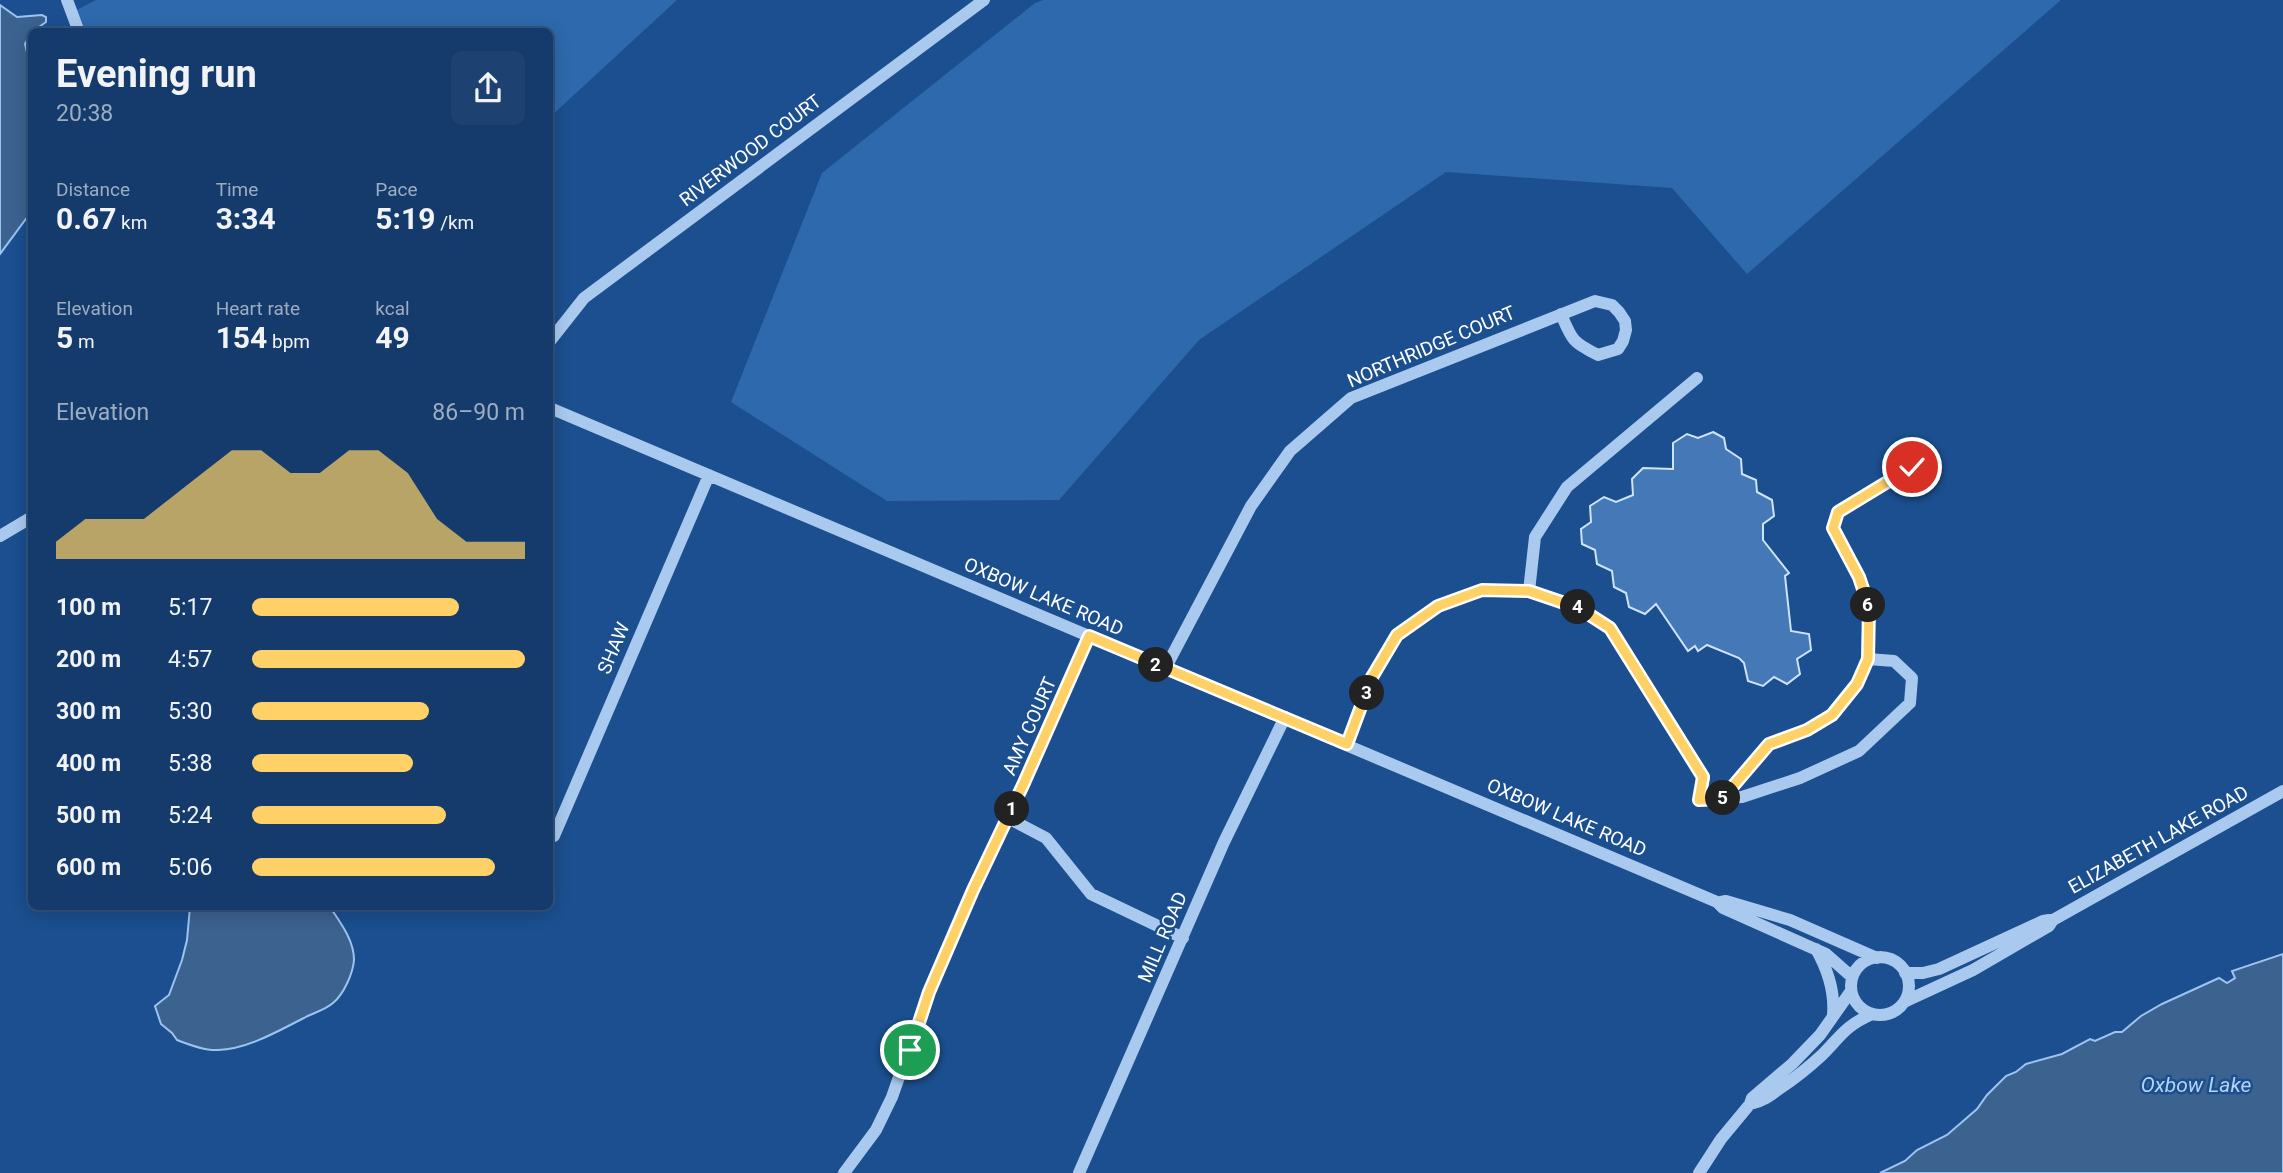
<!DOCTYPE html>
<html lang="en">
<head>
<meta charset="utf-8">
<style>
  body { margin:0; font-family:Roboto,sans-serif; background:#1d4271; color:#f1f3f6; height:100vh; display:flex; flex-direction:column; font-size:26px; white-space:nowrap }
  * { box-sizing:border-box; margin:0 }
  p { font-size:23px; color:#9dadc1 }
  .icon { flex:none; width:38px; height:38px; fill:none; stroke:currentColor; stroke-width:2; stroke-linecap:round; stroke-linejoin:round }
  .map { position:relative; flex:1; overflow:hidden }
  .panel { position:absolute; left:28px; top:28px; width:525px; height:882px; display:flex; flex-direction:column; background:#143b6b; border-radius:10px; box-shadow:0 4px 18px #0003,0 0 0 2px #33557e }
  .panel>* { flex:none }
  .pin { position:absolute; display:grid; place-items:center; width:60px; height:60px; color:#fff; margin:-30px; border:4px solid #fff; border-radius:50%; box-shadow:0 2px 7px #0007 }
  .km { position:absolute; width:35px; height:35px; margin:-18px; border-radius:50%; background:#222; color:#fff; font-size:19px; line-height:35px; text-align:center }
  .round { display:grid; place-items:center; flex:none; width:74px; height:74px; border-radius:10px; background:#1d4271 }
  .headline { display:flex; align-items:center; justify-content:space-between; height:119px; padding:0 28px }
  h1 { font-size:38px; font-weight:700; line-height:52px }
  .stats { display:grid; grid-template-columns:repeat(3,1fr); gap:10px; height:119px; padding:7px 28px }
  .stats div { display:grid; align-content:center }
  .stats b { font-size:30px; font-weight:700 }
  .stats small { font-size:19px; font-weight:400 }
  .stats p { font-size:19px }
  .chart { height:196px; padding:14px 28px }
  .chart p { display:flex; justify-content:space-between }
  .chart svg { width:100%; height:126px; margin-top:7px; fill:#ffd166; opacity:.7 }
  ul { padding:0 28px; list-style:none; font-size:23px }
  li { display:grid; grid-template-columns:112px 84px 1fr; align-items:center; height:52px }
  li i { height:18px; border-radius:9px; background:#ffd166 }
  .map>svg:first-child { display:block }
  .green { fill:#2e69ad }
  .water { fill:#3c6290; stroke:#9cc4f0; stroke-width:2 }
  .building { fill:#4478b7; stroke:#cfe3fa; stroke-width:2 }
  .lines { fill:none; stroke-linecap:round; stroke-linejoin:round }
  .minor { stroke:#a9c9ee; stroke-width:12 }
  .route-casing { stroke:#fff; stroke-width:14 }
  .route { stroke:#ffd166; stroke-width:9 }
  .labels { text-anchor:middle; stroke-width:5; stroke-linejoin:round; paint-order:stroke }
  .street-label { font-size:19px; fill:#fff; stroke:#1b4f8f }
  .water-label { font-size:21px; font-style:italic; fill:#b5d3f5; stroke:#1b4f8f }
</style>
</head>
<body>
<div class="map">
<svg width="2283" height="1173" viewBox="0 0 2283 1173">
  <rect width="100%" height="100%" fill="#1b4f8f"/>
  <path class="green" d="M96,0H677L550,117V32H75L69,14Z
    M1043,0H2061L1747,274L1672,188L1446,172L1199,340L1059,500L887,501L731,402L822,173L1035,3Z"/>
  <path class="water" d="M0,5L17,17L42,15L46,17V22L32,32L25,44L29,61L32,90L31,212L0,254Z
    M190,907H330C340,922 354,940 354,960C353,973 344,994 333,1003C325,1010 313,1013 304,1018C278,1031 248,1049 218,1050C207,1051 187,1044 177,1040L172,1033L161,1024L155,1006L169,995L182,960L187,940Z
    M2283,954V1173H1880L1905,1161L1917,1150L1947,1135L1977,1109L1987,1095L2006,1076L2016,1072L2026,1064L2062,1054L2090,1039L2095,1041L2115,1032H2122L2141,1016L2162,1004L2219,978L2227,983L2235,978L2232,971Z"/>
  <path class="building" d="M1713,432L1724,438L1726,449L1741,459L1742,474L1756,480L1757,492L1772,500L1774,516L1763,524V540L1789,573L1785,576L1791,631L1809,634L1811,650L1797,659L1800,674L1787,684L1774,677L1763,686L1748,681L1744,663L1739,658L1707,645L1698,651L1695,646L1688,651L1656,604L1645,614L1629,607L1626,593L1614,587L1612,571L1597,564L1595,550L1582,544L1581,529L1591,522L1590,506L1604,497L1616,502L1633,495L1632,479L1643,468L1673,469V443L1687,434L1698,438Z"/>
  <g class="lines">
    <path class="minor" d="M67,0L79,32
      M550,341L584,298L984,0
      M550,408L1717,902L1723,908L1826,954L1852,977
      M0,536L32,517
      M1529,591L1535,537L1567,487L1697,378
      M1165,669L1251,506L1290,451L1351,398L1595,301L1612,305L1619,312L1625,321L1626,330L1623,341L1618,349L1598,355C1572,342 1572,340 1561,314
      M1347,744L1372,677L1397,635L1438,606L1482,590L1529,591L1579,608L1610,628L1704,777L1699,800L1742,797L1800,778L1859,751L1910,703L1912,678L1894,661L1868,659
      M1722,799L1769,744L1807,730L1832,715L1857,684L1868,659L1869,607L1859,577L1833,528L1838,512L1912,467
      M1008,818L1046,838L1091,894L1183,938
      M554,836L709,475
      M1721,902L1726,901L1790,920L1877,958
      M1816,949C1828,970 1835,991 1833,1015
      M1851 986a29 29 0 1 1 58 0a29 29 0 1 1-58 0Z
      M1905,973H1923L1939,969L2043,921L2049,920
      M1906,1001L1973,970L2049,926L2053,920L2283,791
      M1750,1104C1762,1102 1770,1096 1779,1089C1794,1079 1808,1068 1822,1055C1841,1036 1845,1026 1872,1014
      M844,1173L876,1130L892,1097L929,992L973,890L1023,785L1089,636
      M1079,1173L1224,842L1285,717
      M1699,1173L1721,1139L1750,1104L1752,1098L1792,1064L1820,1035L1851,991"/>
  </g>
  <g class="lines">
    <defs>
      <path id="route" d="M910,1050L929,992L973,890L1023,785L1089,636L1347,744L1372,677L1397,635L1438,606L1482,590L1529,591L1579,608L1610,628L1703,777L1699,800L1722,799L1769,744L1807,730L1832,715L1857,684L1868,659L1869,607L1859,577L1833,528L1838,512L1912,467"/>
    </defs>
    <use href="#route" class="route-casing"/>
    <use href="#route" class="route"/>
  </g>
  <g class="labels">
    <g class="street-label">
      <text transform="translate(750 150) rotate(-37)" y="7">RIVERWOOD COURT</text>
      <text transform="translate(1431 346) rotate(-23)" y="7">NORTHRIDGE COURT</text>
      <text transform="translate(1044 596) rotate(23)" y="7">OXBOW LAKE ROAD</text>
      <text transform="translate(613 648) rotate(-67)" y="7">SHAW</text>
      <text transform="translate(1029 726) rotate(-66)" y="7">AMY COURT</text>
      <text transform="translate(1567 817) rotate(23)" y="7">OXBOW LAKE ROAD</text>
      <text transform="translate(2158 839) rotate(-29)" y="7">ELIZABETH LAKE ROAD</text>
      <text transform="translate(1162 937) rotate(-67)" y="7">MILL ROAD</text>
    </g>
    <g class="water-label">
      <text x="2196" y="1092">Oxbow Lake</text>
    </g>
  </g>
</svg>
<div class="pin" style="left:910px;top:1050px;background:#1e9e55"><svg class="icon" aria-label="arrive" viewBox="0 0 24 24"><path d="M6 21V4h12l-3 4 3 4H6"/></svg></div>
<div class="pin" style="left:1912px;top:467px;background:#d93025"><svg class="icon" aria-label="check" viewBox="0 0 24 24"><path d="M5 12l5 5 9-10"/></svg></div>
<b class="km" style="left:1012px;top:809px">1</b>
<b class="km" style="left:1156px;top:665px">2</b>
<b class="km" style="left:1367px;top:693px">3</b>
<b class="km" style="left:1578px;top:607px">4</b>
<b class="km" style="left:1723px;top:798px">5</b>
<b class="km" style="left:1868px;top:605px">6</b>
<section class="panel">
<div class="headline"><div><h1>Evening run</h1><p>20:38</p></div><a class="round"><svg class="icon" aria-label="share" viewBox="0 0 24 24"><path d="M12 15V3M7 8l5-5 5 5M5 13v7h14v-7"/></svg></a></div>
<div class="stats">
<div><p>Distance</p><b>0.67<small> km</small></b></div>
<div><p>Time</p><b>3:34</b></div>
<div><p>Pace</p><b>5:19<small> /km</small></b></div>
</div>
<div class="stats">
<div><p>Elevation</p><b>5<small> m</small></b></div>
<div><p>Heart rate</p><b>154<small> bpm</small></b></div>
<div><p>kcal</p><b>49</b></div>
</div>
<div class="chart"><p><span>Elevation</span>86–90 m</p>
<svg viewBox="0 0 160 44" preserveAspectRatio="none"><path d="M0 44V38L10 30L20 30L30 30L40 22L50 14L60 6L70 6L80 14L90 14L100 6L110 6L120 14L130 30L140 38L150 38L160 38V44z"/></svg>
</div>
<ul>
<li><b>100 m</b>5:17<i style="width:76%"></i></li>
<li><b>200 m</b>4:57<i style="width:100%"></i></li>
<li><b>300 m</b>5:30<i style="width:65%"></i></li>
<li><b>400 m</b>5:38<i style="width:59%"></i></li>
<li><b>500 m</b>5:24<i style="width:71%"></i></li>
<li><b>600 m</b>5:06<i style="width:89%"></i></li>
</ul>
</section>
</div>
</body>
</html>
